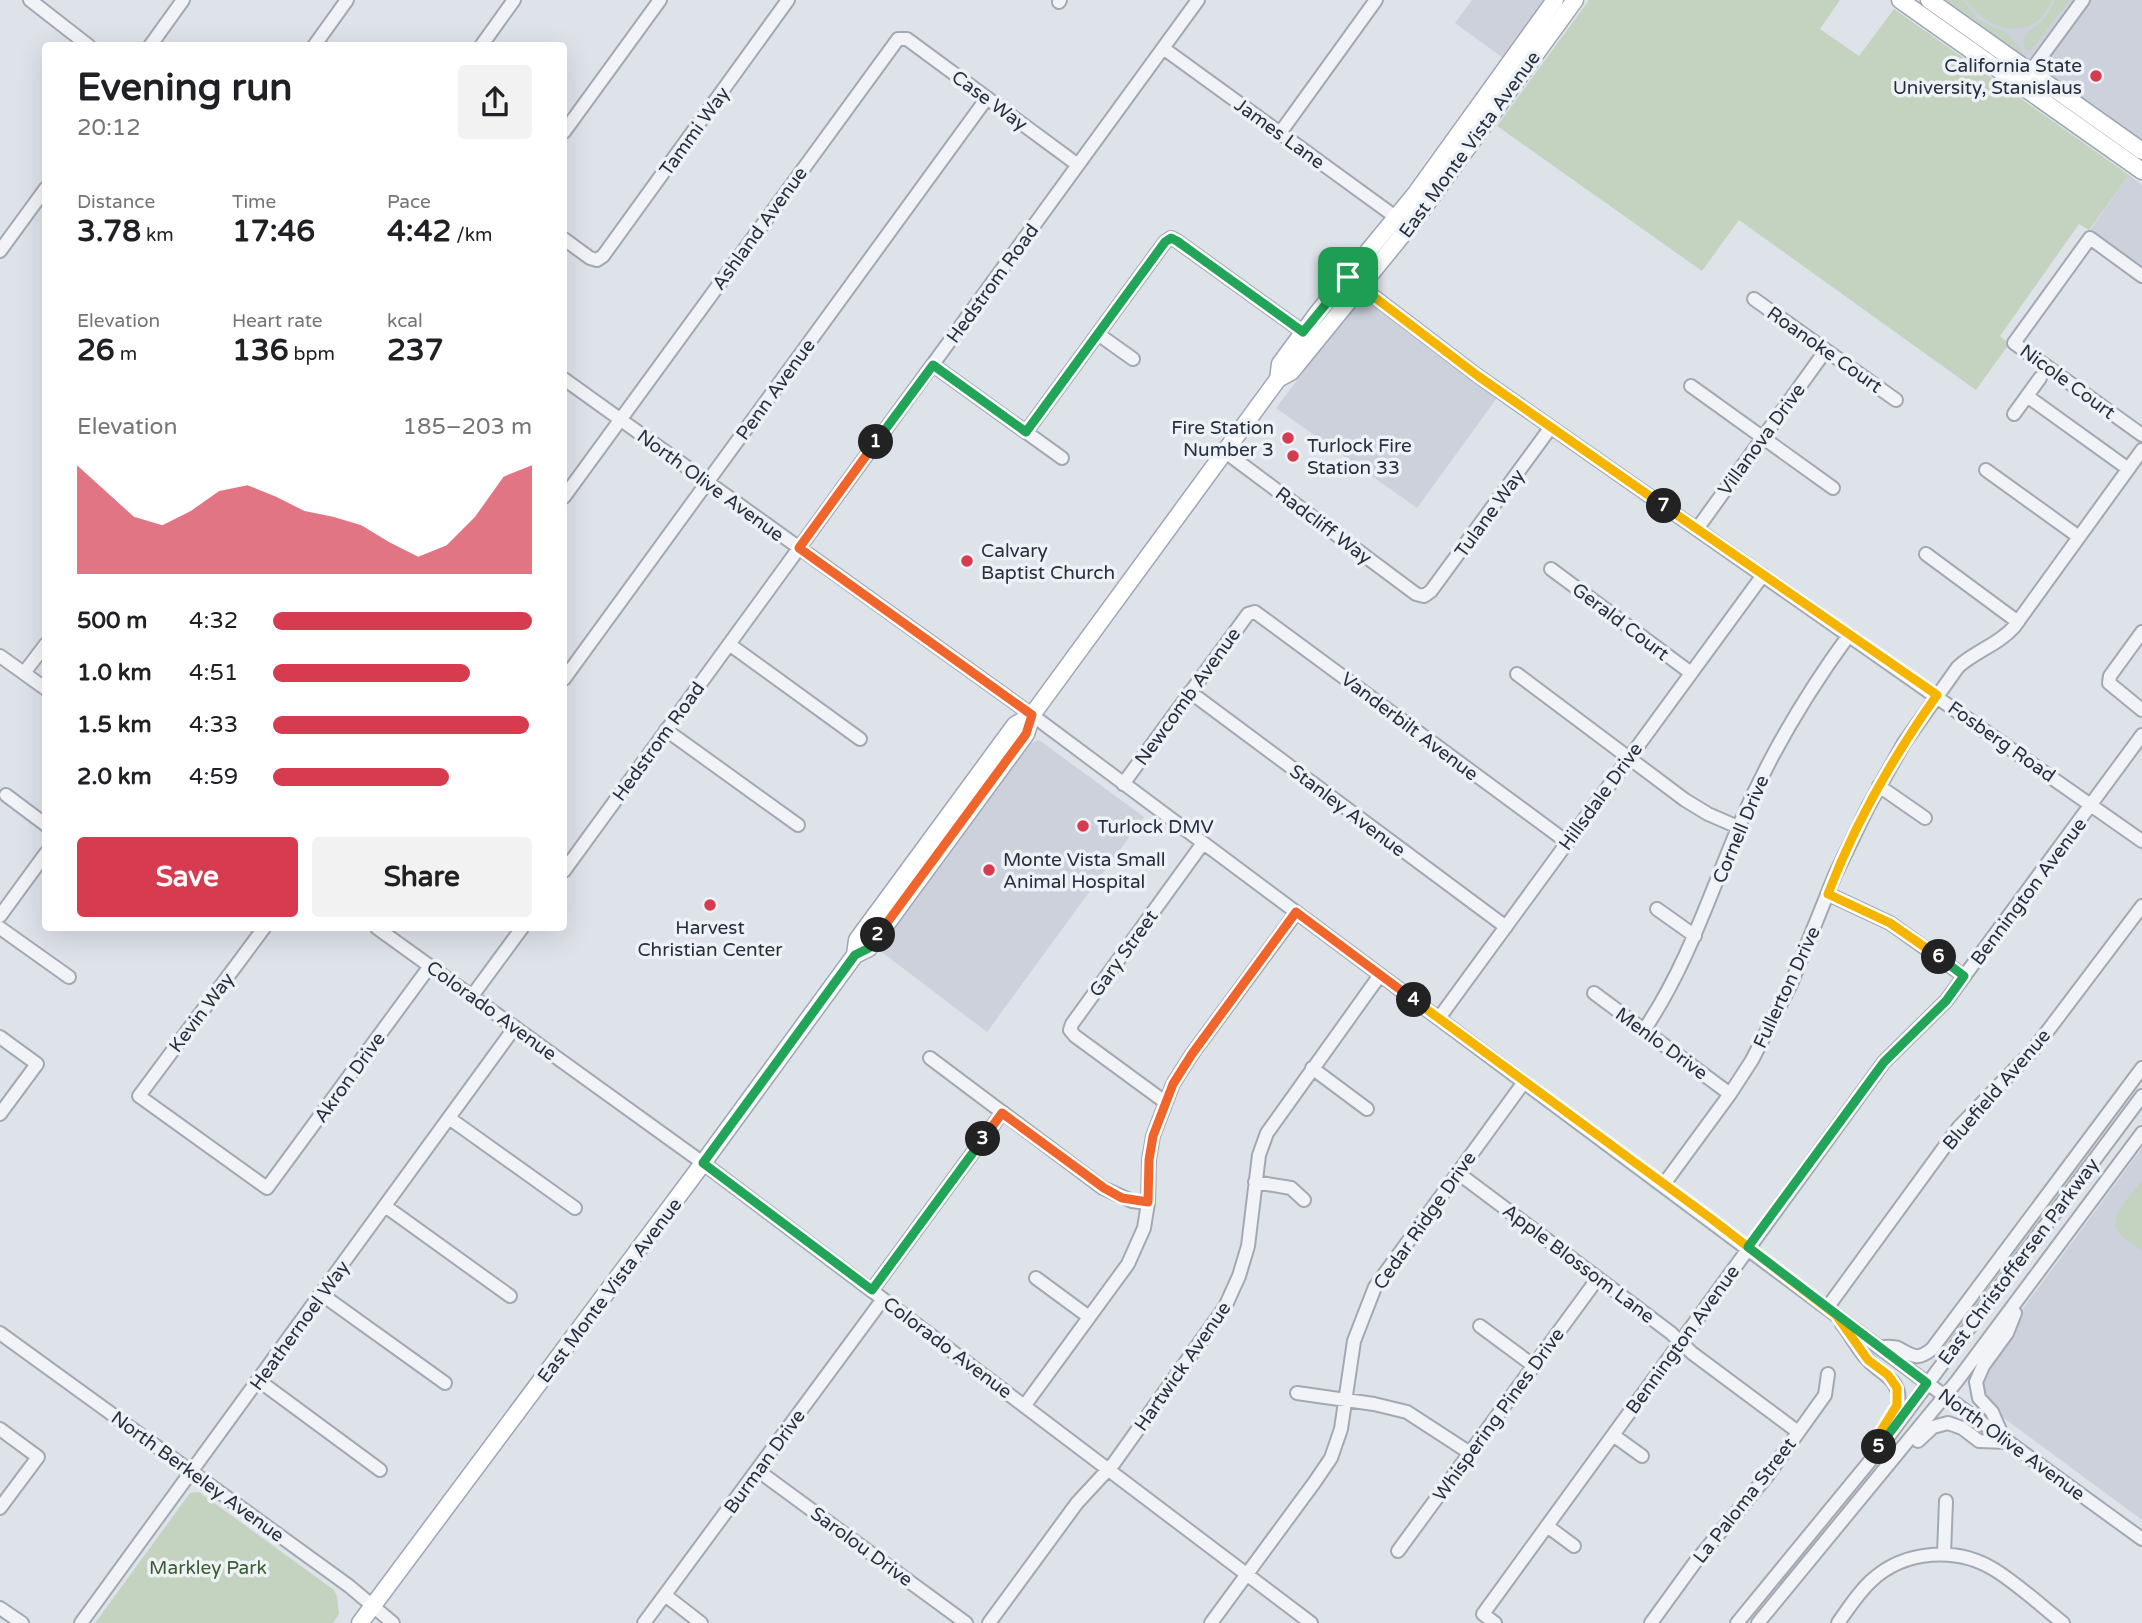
<!DOCTYPE html>
<html lang="en">
<head>
<meta charset="utf-8">
<style>
  body { margin:0; font-family:"Varela Round",sans-serif; background:#f2f2f2; color:#202124; height:100vh; display:flex; flex-direction:column; font-size:26px; white-space:nowrap }
  * { box-sizing:border-box; margin:0 }
  p { font-size:23px; color:#757577 }
  .icon { flex:none; width:38px; height:38px; fill:none; stroke:currentColor; stroke-width:2; stroke-linecap:round; stroke-linejoin:round }
  .map { position:relative; flex:1; overflow:hidden }
  .side { position:absolute; left:42px; top:42px; width:525px; height:889px; display:flex; flex-direction:column; background:#fff; border-radius:7px; box-shadow:0 7px 28px #0002 }
  .side>* { flex:none }
  .pin { position:absolute; display:grid; place-items:center; width:60px; height:60px; color:#fff; margin:-30px; border-radius:14px; box-shadow:0 4px 10px #0006 }
  .km { position:absolute; width:35px; height:35px; margin:-18px; border-radius:50%; background:#222; color:#fff; font-size:19px; line-height:35px; text-align:center }
  .round { display:grid; place-items:center; flex:none; width:74px; height:74px; border-radius:7px; background:#f2f2f2 }
  .summary { display:flex; align-items:center; justify-content:space-between; height:119px; padding:0 35px }
  h1 { font-size:38px; font-weight:700; line-height:52px }
  .figures { display:grid; grid-template-columns:repeat(3,1fr); gap:10px; height:119px; padding:7px 35px }
  .figures div { display:grid; align-content:center }
  .figures b { font-size:30px; font-weight:700 }
  .figures small { font-size:19px; font-weight:400 }
  .figures p { font-size:19px }
  .chart { height:196px; padding:14px 35px }
  .chart p { display:flex; justify-content:space-between }
  .chart svg { width:100%; height:126px; margin-top:7px; fill:#d73b50; opacity:.7 }
  .button { display:flex; gap:14px; margin-top:auto; padding:14px 35px }
  .button a { flex:1; height:80px; border-radius:7px; background:#d73b50; color:#fff; font-size:28px; font-weight:700; line-height:80px; text-align:center }
  .button a+a { background:#f2f2f2; color:#202124 }
  ul { padding:0 35px; list-style:none; font-size:23px }
  li { display:grid; grid-template-columns:112px 84px 1fr; align-items:center; height:52px }
  li i { height:18px; border-radius:9px; background:#d73b50 }
  .map>svg:first-child { display:block }
  .built { fill:#ccd1db }
  .green { fill:#c4d3bf }
  .lines { fill:none; stroke-linecap:round; stroke-linejoin:round }
  .minor-casing { stroke:#a3a9b3; stroke-width:16 }
  .major-casing { stroke:#9da6b5; stroke-width:19 }
  .minor { stroke:#f1f3f7; stroke-width:12 }
  .major { stroke:#fff; stroke-width:16 }
  .split-1-casing { stroke:#fff; stroke-width:14 }
  .split-2-casing { stroke:#fff; stroke-width:14 }
  .split-3-casing { stroke:#fff; stroke-width:14 }
  .split-4-casing { stroke:#fff; stroke-width:14 }
  .split-5-casing { stroke:#fff; stroke-width:14 }
  .split-6-casing { stroke:#fff; stroke-width:14 }
  .split-7-casing { stroke:#fff; stroke-width:14 }
  .split-8-casing { stroke:#fff; stroke-width:14 }
  .split-1 { stroke:#22a559; stroke-width:9 }
  .split-2 { stroke:#f0652b; stroke-width:9 }
  .split-3 { stroke:#22a559; stroke-width:9 }
  .split-4 { stroke:#f0652b; stroke-width:9 }
  .split-5 { stroke:#f5b400; stroke-width:9 }
  .split-6 { stroke:#22a559; stroke-width:9 }
  .split-7 { stroke:#f5b400; stroke-width:9 }
  .split-8 { stroke:#f5b400; stroke-width:9 }
  .poi-dot { fill:#d73b50; stroke:#eef1f6; stroke-width:2.5 }
  .labels { text-anchor:middle; stroke-width:7; stroke-linejoin:round; paint-order:stroke }
  .poi-label { font-size:19px; fill:#263041; stroke:#eef1f6; text-anchor:start }
  .street-label { font-size:19px; fill:#263041; stroke:#eef1f6 }
  .park-label { font-size:19px; fill:#3a5d33; stroke:#eef1f6 }
</style>
</head>
<body>
<div class="map">
<svg width="2142" height="1623" viewBox="0 0 2142 1623">
  <rect width="100%" height="100%" fill="#dee2e9"/>
  <path class="built" d="M1472,0H1545L1503,58L1455,23Z
    M1943,0H2142V141L2083,99Z
    M2129,175L2142,185V269L2090,230Z
    M1362,300L1369,302L1499,395L1417,508L1276,408L1355,304Z
    M1039,740L1144,817L987,1032L879,950L1030,744Z
    M2142,1148V1520L1989,1407L1986,1403L1981,1380L2011,1333L2021,1311Z"/>
  <path class="green" d="M1589,0H1840L1820,29L1859,56L1894,9L2012,92L2011,94L2020,98L2129,175L2089,230L2079,224L2000,336L2009,344L1976,390L1739,220L1702,271L1497,126Z
    M1947,0H1963L1978,19L2005,32L2023,51L2020,52Z
    M1966,0H2052C2048,7 2045,14 2040,19C2015,41 1981,22 1966,0Z
    M2055,0H2069L2032,50H2026C2018,35 2032,30 2042,21C2048,15 2051,7 2055,0Z
    M2142,1078V1082L1939,1354L1937,1353Z
    M2142,1180V1251C2135,1245 2125,1240 2119,1233C2106,1217 2133,1193 2142,1180Z
    M199,1492L334,1590L337,1596L339,1614L333,1623H95L190,1493Z"/>
  <g class="lines">
    <defs>
      <path id="minor" d="M30,0L89,46
        M1059,2L1060,0
        M150,46L183,0
        M314,46L347,0
        M481,46L514,0
        M1163,48L1397,218
        M2025,79L2083,0
        M564,132L660,0
        M1280,133L1376,0
        M564,239L590,258L597,260L603,256L788,0
        M0,251L46,188
        M2142,276L2090,238L2014,343L2142,435
        M1355,282L1478,376L2142,841
        M1754,299L1896,400
        M1098,334L1133,359
        M933,365L1062,458
        M564,379L1032,715L1927,1383L2142,1539
        M1691,386L1833,488
        M2027,396L2127,468
        M2014,414L2040,378
        M1026,432L1165,242L1171,238L1177,241L1303,332
        M1224,451L1416,594L1424,596L1431,591L1551,427
        M1986,470L2079,537
        M564,497L898,39H907L1078,165
        M1697,529L1826,350
        M1926,554L2018,622
        M1551,569L1691,673
        M2142,632L2110,676L2109,683L2142,710
        M729,644L860,739
        M0,656L46,689
        M24,673L46,644
        M1517,674L1685,800L1708,814L1738,827
        M564,679L987,98
        M1190,692L1506,927
        M666,730L798,825
        M1123,784L1248,614L1255,612L1567,842
        M1879,786L1925,818
        M6,795L46,825
        M564,871L1198,0
        M1828,894L1890,923L1964,976
        M1657,909L1695,936
        M0,916L46,853
        M0,928L69,977
        M264,928L139,1096L267,1188L430,966
        M377,928L703,1163L1311,1623
        M1594,993L1730,1094
        M472,996L522,928
        M1439,1018L1763,575
        M1644,1030C1686,968 1709,897 1738,828C1767,760 1805,695 1849,635
        M0,1037L37,1064L0,1114
        M930,1058L1103,1188L1132,1201L1148,1203
        M1312,1068L1367,1109
        M1165,1102L1075,1036L1070,1030L1072,1024L1203,843
        M449,1118L575,1208
        M1458,1173L1671,1333L1692,1353L1798,1432
        M1255,1182L1291,1188L1304,1200
        M1664,1184L1730,1094L1752,1060L1791,984L1835,875L1868,807L1904,743L1958,667C1975,651 1998,645 2014,627L2142,450
        M385,1206L510,1296
        M1036,1278L1089,1317
        M872,1290L1002,1113
        M321,1294L445,1383
        M1827,1308L1959,1127L2034,1049L2142,906
        M1842,1324C1851,1335 1858,1350 1868,1360C1881,1374 1902,1380 1898,1403C1894,1424 1879,1422 1879,1448
        M1480,1326L1534,1366
        M0,1333L349,1586L393,1623
        M1880,1347C1886,1347 1893,1346 1898,1348C1913,1356 1917,1361 1932,1349L2142,1068
        M258,1380L380,1470
        M1297,1393L1374,1404L1407,1412L1470,1453
        M1025,1405L1128,1264L1144,1228L1148,1203L1149,1160L1153,1136L1173,1084L1192,1054L1296,913
        M0,1429L38,1457L0,1508
        M1613,1435L1642,1456
        M2003,1437L1992,1412L1979,1398L1976,1382L1983,1366L2007,1333L2015,1313
        M1918,1441L1933,1427L1948,1423L1962,1428L1979,1441L2008,1442
        M757,1470L966,1623
        M1547,1526L1574,1546
        M1398,1551L1598,1278
        M1944,1554L1946,1501
        M665,1595L701,1623
        M0,1608L22,1623
        M81,1623L515,1027
        M644,1623L883,1299
        M989,1623L1077,1503L1114,1463L1225,1307L1239,1276L1248,1246L1259,1155L1267,1133L1380,975
        M1211,1623L1314,1483L1331,1458L1341,1429L1354,1341L1375,1287L1524,1082
        M1495,1623L1483,1614L1884,1062L1946,1001L2142,735
        M1651,1623L1696,1561L1767,1476L1825,1395L1828,1374
        M1737,1623L1870,1461L2142,1096
        M1758,1623L1957,1381L2142,1133
        M1838,1623C1848,1609 1858,1593 1871,1581C1904,1550 1957,1546 1995,1570C2019,1585 2040,1605 2063,1623"/>
      <path id="major" d="M1900,0L2142,171
        M1929,0L2142,151
        M1278,379L1280,364L1319,311L1416,193L1555,0
        M855,955L857,940L1015,725L1032,715
        M360,1623L703,1163L855,955L869,948L1026,734L1032,715L1278,379L1291,372L1417,217L1575,0"/>
    </defs>
    <use href="#minor" class="minor-casing"/>
    <use href="#major" class="major-casing"/>
    <use href="#minor" class="minor"/>
    <use href="#major" class="major"/>
  </g>
  <g class="lines">
    <defs>
      <path id="split-1" d="M876,442L933,365L1026,432L1165,242L1171,238L1177,241L1303,332L1348,277"/>
      <path id="split-2" d="M876,442L799,548L1032,715L1026,734L878,935"/>
      <path id="split-3" d="M878,935L869,948L855,955L703,1163L872,1290L983,1139"/>
      <path id="split-4" d="M983,1139L1002,1113L1104,1188L1122,1198L1148,1202L1149,1160L1153,1136L1173,1084L1192,1054L1296,912L1414,1000"/>
      <path id="split-5" d="M1414,1000L1713,1220L1836,1315L1868,1360L1888,1375L1897,1388V1405L1879,1434V1447"/>
      <path id="split-6" d="M1879,1447L1927,1383L1748,1247L1884,1062L1946,1001L1964,976L1939,957"/>
      <path id="split-7" d="M1664,506L1937,695C1893,757 1855,823 1828,894L1890,923L1939,957"/>
      <path id="split-8" d="M1348,277L1478,376L1664,506"/>
    </defs>
    <use href="#split-1" class="split-1-casing"/>
    <use href="#split-2" class="split-2-casing"/>
    <use href="#split-3" class="split-3-casing"/>
    <use href="#split-4" class="split-4-casing"/>
    <use href="#split-5" class="split-5-casing"/>
    <use href="#split-6" class="split-6-casing"/>
    <use href="#split-7" class="split-7-casing"/>
    <use href="#split-8" class="split-8-casing"/>
    <use href="#split-1" class="split-1"/>
    <use href="#split-2" class="split-2"/>
    <use href="#split-3" class="split-3"/>
    <use href="#split-4" class="split-4"/>
    <use href="#split-5" class="split-5"/>
    <use href="#split-6" class="split-6"/>
    <use href="#split-7" class="split-7"/>
    <use href="#split-8" class="split-8"/>
  </g>
  <g class="poi-dot">
    <circle cx="2096" cy="76" r="7"/>
    <circle cx="1288" cy="438" r="7"/>
    <circle cx="1293" cy="456" r="7"/>
    <circle cx="967" cy="561" r="7"/>
    <circle cx="1083" cy="826" r="7"/>
    <circle cx="989" cy="870" r="7"/>
    <circle cx="710" cy="905" r="7"/>
  </g>
  <g class="labels">
    <g class="poi-label">
      <text x="2082" y="72" text-anchor="end">California State<tspan x="2082" dy="22">University, Stanislaus</tspan></text>
      <text x="1274" y="434" text-anchor="end">Fire Station<tspan x="1274" dy="22">Number 3</tspan></text>
      <text x="1307" y="452">Turlock Fire<tspan x="1307" dy="22">Station 33</tspan></text>
      <text x="981" y="557">Calvary<tspan x="981" dy="22">Baptist Church</tspan></text>
      <text x="1097" y="833">Turlock DMV</text>
      <text x="1003" y="866">Monte Vista Small<tspan x="1003" dy="22">Animal Hospital</tspan></text>
      <text x="710" y="934" text-anchor="middle">Harvest<tspan x="710" dy="22">Christian Center</tspan></text>
    </g>
    <g class="street-label">
      <text transform="translate(990 100) rotate(36)" y="7">Case Way</text>
      <text transform="translate(694 131) rotate(-54)" y="7">Tammi Way</text>
      <text transform="translate(1280 133) rotate(36)" y="7">James Lane</text>
      <text transform="translate(1469 144) rotate(-54)" y="7">East Monte Vista Avenue</text>
      <text transform="translate(759 228) rotate(-54)" y="7">Ashland Avenue</text>
      <text transform="translate(992 283) rotate(-54)" y="7">Hedstrom Road</text>
      <text transform="translate(1825 349) rotate(35)" y="7">Roanoke Court</text>
      <text transform="translate(2068 381) rotate(36)" y="7">Nicole Court</text>
      <text transform="translate(775 389) rotate(-54)" y="7">Penn Avenue</text>
      <text transform="translate(1761 439) rotate(-54)" y="7">Villanova Drive</text>
      <text transform="translate(711 485) rotate(36)" y="7">North Olive Avenue</text>
      <text transform="translate(1489 513) rotate(-54)" y="7">Tulane Way</text>
      <text transform="translate(1324 525) rotate(37)" y="7">Radcliff Way</text>
      <text transform="translate(1621 621) rotate(37)" y="7">Gerald Court</text>
      <text transform="translate(1187 696) rotate(-54)" y="7">Newcomb Avenue</text>
      <text transform="translate(1410 726) rotate(37)" y="7">Vanderbilt Avenue</text>
      <text transform="translate(658 741) rotate(-54)" y="7">Hedstrom Road</text>
      <text transform="translate(2002 741) rotate(35)" y="7">Fosberg Road</text>
      <text transform="translate(1600 796) rotate(-54)" y="7">Hillsdale Drive</text>
      <text transform="translate(1348 810) rotate(37)" y="7">Stanley Avenue</text>
      <text transform="translate(1740 829) rotate(-67)" y="7">Cornell Drive</text>
      <text transform="translate(2028 891) rotate(-53)" y="7">Bennington Avenue</text>
      <text transform="translate(1123 953) rotate(-54)" y="7">Gary Street</text>
      <text transform="translate(1786 987) rotate(-65)" y="7">Fullerton Drive</text>
      <text transform="translate(492 1010) rotate(36)" y="7">Colorado Avenue</text>
      <text transform="translate(201 1012) rotate(-53)" y="7">Kevin Way</text>
      <text transform="translate(1662 1043) rotate(36)" y="7">Menlo Drive</text>
      <text transform="translate(349 1077) rotate(-54)" y="7">Akron Drive</text>
      <text transform="translate(1996 1089) rotate(-49)" y="7">Bluefield Avenue</text>
      <text transform="translate(1424 1220) rotate(-55)" y="7">Cedar Ridge Drive</text>
      <text transform="translate(2018 1261) rotate(-53)" y="7">East Christoffersen Parkway</text>
      <text transform="translate(1579 1263) rotate(37)" y="7">Apple Blossom Lane</text>
      <text transform="translate(609 1290) rotate(-53)" y="7">East Monte Vista Avenue</text>
      <text transform="translate(299 1325) rotate(-54)" y="7">Heathernoel Way</text>
      <text transform="translate(1682 1339) rotate(-54)" y="7">Bennington Avenue</text>
      <text transform="translate(948 1347) rotate(37)" y="7">Colorado Avenue</text>
      <text transform="translate(1182 1366) rotate(-55)" y="7">Hartwick Avenue</text>
      <text transform="translate(1498 1414) rotate(-54)" y="7">Whispering Pines Drive</text>
      <text transform="translate(2012 1444) rotate(36)" y="7">North Olive Avenue</text>
      <text transform="translate(764 1461) rotate(-54)" y="7">Burman Drive</text>
      <text transform="translate(198 1476) rotate(36)" y="7">North Berkeley Avenue</text>
      <text transform="translate(1744 1500) rotate(-52)" y="7">La Paloma Street</text>
      <text transform="translate(862 1546) rotate(36)" y="7">Sarolou Drive</text>
    </g>
    <g class="park-label">
      <text x="208" y="1574">Markley Park</text>
    </g>
  </g>
</svg>
<div class="pin" style="left:1348px;top:277px;background:#1e9e55"><svg class="icon" aria-label="arrive" viewBox="0 0 24 24"><path d="M6 21V4h12l-3 4 3 4H6"/></svg></div>
<b class="km" style="left:876px;top:442px">1</b>
<b class="km" style="left:878px;top:935px">2</b>
<b class="km" style="left:983px;top:1139px">3</b>
<b class="km" style="left:1414px;top:1000px">4</b>
<b class="km" style="left:1879px;top:1447px">5</b>
<b class="km" style="left:1939px;top:957px">6</b>
<b class="km" style="left:1664px;top:506px">7</b>
<section class="side">
<div class="summary"><div><h1>Evening run</h1><p>20:12</p></div><a class="round"><svg class="icon" aria-label="share" viewBox="0 0 24 24"><path d="M12 15V3M7 8l5-5 5 5M5 13v7h14v-7"/></svg></a></div>
<div class="figures">
<div><p>Distance</p><b>3.78<small> km</small></b></div>
<div><p>Time</p><b>17:46</b></div>
<div><p>Pace</p><b>4:42<small> /km</small></b></div>
</div>
<div class="figures">
<div><p>Elevation</p><b>26<small> m</small></b></div>
<div><p>Heart rate</p><b>136<small> bpm</small></b></div>
<div><p>kcal</p><b>237</b></div>
</div>
<div class="chart"><p><span>Elevation</span>185–203 m</p>
<svg viewBox="0 0 160 44" preserveAspectRatio="none"><path d="M0 44V6L10 15L20 24L30 27L40 22L50 15L60 13L70 17L80 22L90 24L100 27L110 33L120 38L130 34L140 24L150 10L160 6V44z"/></svg>
</div>
<ul>
<li><b>500 m</b>4:32<i style="width:100%"></i></li>
<li><b>1.0 km</b>4:51<i style="width:76%"></i></li>
<li><b>1.5 km</b>4:33<i style="width:99%"></i></li>
<li><b>2.0 km</b>4:59<i style="width:68%"></i></li>
</ul>
<div class="button"><a>Save</a><a>Share</a></div>
</section>
</div>
</body>
</html>
